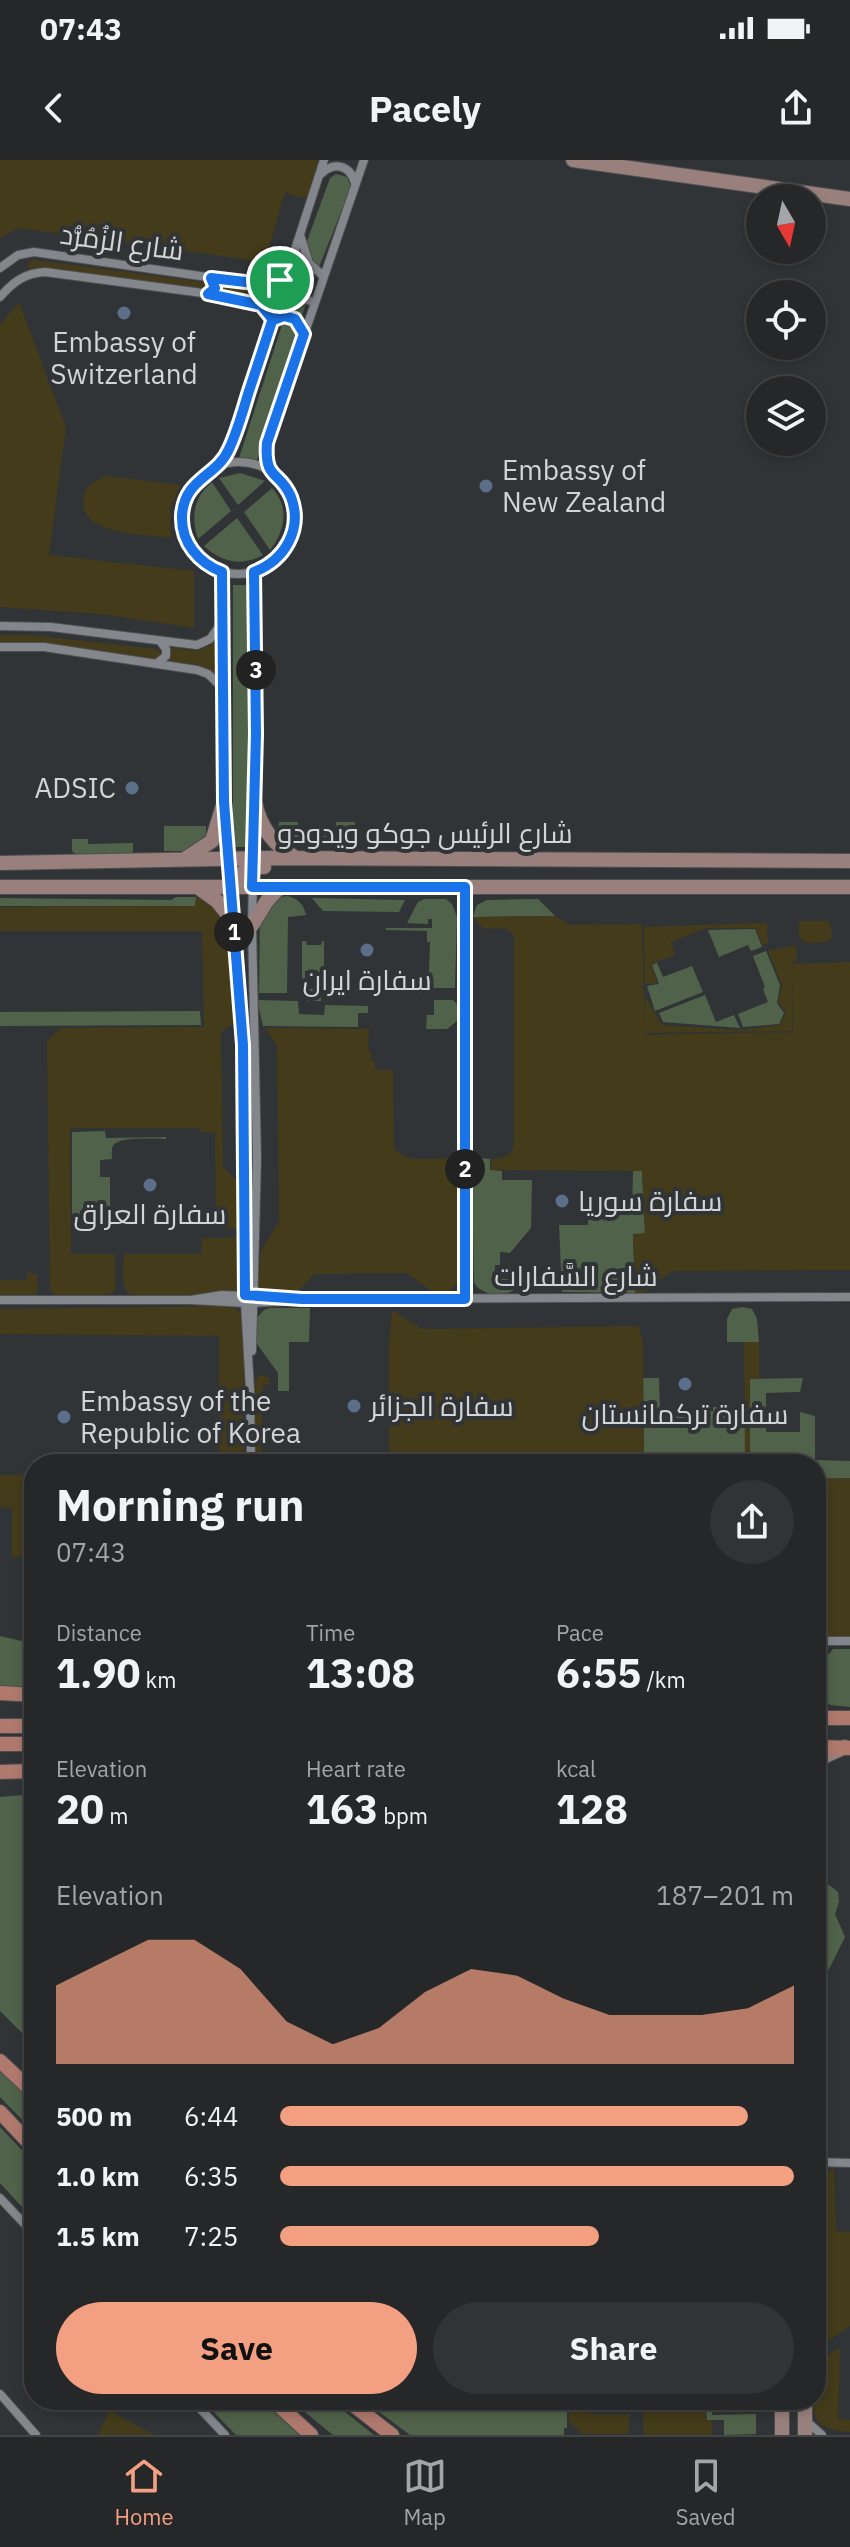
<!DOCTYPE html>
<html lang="en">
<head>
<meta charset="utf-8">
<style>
  body { margin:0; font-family:"IBM Plex Sans",Cairo,sans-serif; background:#313334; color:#f1f3f6; height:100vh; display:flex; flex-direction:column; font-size:30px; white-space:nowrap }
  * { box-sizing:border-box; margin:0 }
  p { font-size:26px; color:#a3a5a8 }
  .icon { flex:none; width:44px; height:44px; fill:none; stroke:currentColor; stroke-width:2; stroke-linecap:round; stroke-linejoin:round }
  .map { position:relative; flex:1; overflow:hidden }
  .details { position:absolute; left:24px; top:1294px; width:802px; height:956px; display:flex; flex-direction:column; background:#252728; border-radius:32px; box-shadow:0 4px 12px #0003,0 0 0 2px #424445 }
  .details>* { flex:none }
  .needle { width:52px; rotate:171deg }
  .fabs { position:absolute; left:746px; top:24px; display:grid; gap:16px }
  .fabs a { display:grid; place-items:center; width:80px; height:80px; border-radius:50%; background:#252728; box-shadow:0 4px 12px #0003,0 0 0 2px #424445; font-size:40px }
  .pin { position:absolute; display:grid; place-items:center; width:68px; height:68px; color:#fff; margin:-34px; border:4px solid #fff; border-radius:50%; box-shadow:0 2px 8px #0007 }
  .km { position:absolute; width:40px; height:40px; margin:-20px; border-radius:50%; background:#222; color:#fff; font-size:22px; line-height:40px; text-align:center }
  .round { display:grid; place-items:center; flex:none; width:84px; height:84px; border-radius:42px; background:#313334 }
  .overview { display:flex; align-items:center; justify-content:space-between; height:136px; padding:0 32px }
  h1 { font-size:44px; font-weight:800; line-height:60px }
  .figures { display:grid; grid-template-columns:repeat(3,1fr); gap:12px; height:136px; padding:8px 32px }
  .figures div { display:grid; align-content:center }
  .figures b { font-size:40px; font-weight:800 }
  .figures small { font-size:22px; font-weight:400 }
  .figures p { font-size:22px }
  .chart { height:224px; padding:16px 32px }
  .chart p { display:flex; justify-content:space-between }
  .chart svg { width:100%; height:144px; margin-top:8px; fill:#f39f82; opacity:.7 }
  .action { display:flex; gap:16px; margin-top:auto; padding:16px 32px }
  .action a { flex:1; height:92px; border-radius:48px; background:#f39f82; color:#111; font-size:32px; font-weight:800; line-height:92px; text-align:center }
  .action a+a { background:#313334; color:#f1f3f6 }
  ul { padding:0 32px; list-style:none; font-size:26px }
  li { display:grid; grid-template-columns:128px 96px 1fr; align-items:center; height:60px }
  li i { height:20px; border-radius:10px; background:#f39f82 }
  .status { display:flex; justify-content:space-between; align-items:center; height:56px; padding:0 40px; background:#252728; direction:ltr }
  .status svg { height:22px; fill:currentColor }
  header { display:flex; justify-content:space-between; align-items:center; height:104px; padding:0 32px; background:#252728; font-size:36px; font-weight:800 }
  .tab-bar { display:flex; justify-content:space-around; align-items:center; height:112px; border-top:2px solid #424445; background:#252728; font-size:22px; color:#a3a5a8 }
  .tab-bar a { display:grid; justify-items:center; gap:4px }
  .tab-bar .current { color:#f39f82 }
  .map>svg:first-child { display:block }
  .green { fill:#50634a }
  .sand { fill:#433b1a }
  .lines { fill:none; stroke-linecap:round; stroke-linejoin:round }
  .street-casing { stroke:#4d4f52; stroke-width:10 }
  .secondary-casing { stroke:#4d4f52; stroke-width:16 }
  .primary-casing { stroke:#4d4f52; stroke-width:16 }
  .street { stroke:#83868a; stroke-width:8 }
  .secondary { stroke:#9a807c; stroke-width:14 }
  .primary { stroke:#b0796d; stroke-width:14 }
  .route-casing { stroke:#fff; stroke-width:16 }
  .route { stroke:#1a73e8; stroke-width:10 }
  .service-dot { fill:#5c6f8a; stroke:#313436; stroke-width:3 }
  .labels { text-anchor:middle; stroke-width:8; stroke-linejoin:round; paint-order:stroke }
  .street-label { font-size:28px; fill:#d3d4d6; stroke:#313436 }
  .poi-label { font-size:28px; fill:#d3d4d6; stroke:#313436 }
</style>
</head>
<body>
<div class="status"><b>07:43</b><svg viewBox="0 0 49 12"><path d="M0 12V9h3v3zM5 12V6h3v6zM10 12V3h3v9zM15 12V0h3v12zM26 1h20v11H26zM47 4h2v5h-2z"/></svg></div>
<header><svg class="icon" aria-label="back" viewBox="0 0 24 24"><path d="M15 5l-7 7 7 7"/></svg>Pacely<svg class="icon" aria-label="share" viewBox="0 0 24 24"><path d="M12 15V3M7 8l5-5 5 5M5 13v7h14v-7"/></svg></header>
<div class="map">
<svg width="850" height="2275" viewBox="0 0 850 2275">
  <rect width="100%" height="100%" fill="#313436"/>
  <path class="green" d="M336,14L347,17L351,27L319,107L308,95L306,84L330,18Z
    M302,100L315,117L300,161L285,155Z
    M288,162L295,165L297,171L257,300L239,298L282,165Z
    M240,313L265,321L238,345L219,318Z
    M212,322L231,351L198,379C191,357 193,338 212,322Z
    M272,328C290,347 285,371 270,390L244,352Z
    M237,358L263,395C241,407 221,402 204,386Z
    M233,425H249V687H233Z
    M279,662H298V676H336V662H355V677L351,681L285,680L278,675Z
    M164,666H206V682L196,691H164Z
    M72,679H88V684L133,683V693L76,694L72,691Z
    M287,736C298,738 304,745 306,755L288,757L287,833H259L260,754L277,738Z
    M176,737H196V746H0V738L171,740Z
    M312,738L405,740L399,752L323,751Z
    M424,739H446L452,744L457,757L455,828H430L429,834L369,833L370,816L416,817L429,812L430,782H427V771L386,770V768H432V759H428V764L407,763L418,742Z
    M538,739L555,756L473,757L477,745L487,740Z
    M755,769L762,787L751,791L748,785L719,797L708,770Z
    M302,781H306L307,785H321L322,781H324V816H318V810L305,811V829H321V841H307V837H302Z
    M766,791L780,825L777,843L784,853L779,864L743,867L738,854L768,842L763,829L765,827L753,796Z
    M657,803L663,817L692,806L703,832L655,851L647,826L659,824L652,805Z
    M705,835L716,862L734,855L740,868L663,862L659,853Z
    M257,840L298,841L299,854L324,855L325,845L368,846V853H358V867L263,866Z
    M434,840H453L457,844V861L447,869H426L427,855H434Z
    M200,851L201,865L0,866V852Z
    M105,971L106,978L166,977V979C155,979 118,976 113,986C111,988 112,996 112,999L100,1000V1017H110V1057H105L104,1051H80V1055H72V972Z
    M479,998L490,999V1010L502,1011V1020H532L531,1068L510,1093L500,1092V1105H495V1118L516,1120L518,1127C507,1138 481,1137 474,1122L472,1005Z
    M633,1011H642L645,1074H633L635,1133L562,1132L559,1065H588V1052L632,1053Z
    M742,1147L752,1149L757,1159L759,1182H727V1159L732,1149Z
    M270,1148H310L309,1182H289V1231H278V1213L257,1184L256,1159L264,1150Z
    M643,1218H659L660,1252L713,1251V1247H732L733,1252H745V1304H644Z
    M803,1218L800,1232L766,1233V1272H800V1252L815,1256V1300L850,1301V1318H816V1304H750V1219Z
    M0,1476L34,1484V1529L0,1526Z
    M833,1489H850V1547L830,1545L825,1539L824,1500Z
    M34,1634V1872L27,1878L0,1851V1637Z
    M829,1725L838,1732L839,1742L835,1754L845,1777L826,1815L816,1810V1739L821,1726Z
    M0,1907L34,1940V1972L0,1937Z
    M0,1967L34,2003V2060L0,2023Z
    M202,2240H260L300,2275H236Z
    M290,2240H330L374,2275H333Z
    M363,2240H567V2268H564V2275H410Z
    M706,2245H712V2255L756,2254V2274L724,2275V2260H707Z"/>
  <path class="sand" d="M0,0H319L307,36L301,38L285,32L265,102L18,68L0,78Z
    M33,100L264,130L281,127L274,151L262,138L53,109L33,111L28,107L29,102Z
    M19,142L66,267L49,395L194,411V468L101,454L0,447V165Z
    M107,316L180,325L170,350L171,378C146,374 75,376 84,336C86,324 96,320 107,316Z
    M0,475H30L157,489L163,495L157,500L30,483L0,484Z
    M216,482L215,516L197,504L168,502L171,497L169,488L198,491Z
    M196,737L221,738L227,742L240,859L221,872L223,1007L244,1029L245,1064L240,1068L222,1069L216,1061L215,973L200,972L199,968H70L71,1094H115V1130L107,1136L55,1135L50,1129L47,882L60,868L204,867L202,771H0V747L195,746Z
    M555,756L570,765L642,764L645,875L793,872L792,813V871L645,873V836L662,865L739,870L779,865L786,852L778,842L782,825L768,791L796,785L797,801L792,802V804L850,802V1110L672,1111L644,1133H635L633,1074L645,1073L642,1011L491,1010V999C502,999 511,997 514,984V776L508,769L483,768L473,757Z
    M799,761H828L831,766L832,777L827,782L805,783L799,776Z
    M767,763L768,782L763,786L755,768H706L671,782L675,795L651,804L657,823L645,824L644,767Z
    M265,868L369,869L368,891H371V900L375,901V910H393L394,988C405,1004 430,998 448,998L457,1007L460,1118L450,1132H433L406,1113L314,1114L295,1135H268L258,1126L261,1091L279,1061L277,885Z
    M202,1078H239L246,1084L242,1132L235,1136H133C119,1129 124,1108 124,1094H201Z
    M27,1112L37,1115L38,1132L32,1136H0V1120H27Z
    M229,1146L242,1153L245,1161L243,1276L245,1304H219V1176L0,1174V1149Z
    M392,1150L422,1169L638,1166L643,1183L644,1304H389V1184Z
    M744,1182H759V1219H750V1304H745Z
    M263,1215L269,1218L270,1224L263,1225L262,1304H255V1223L258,1216Z
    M0,1315H34V1471H30V1397H12V1348L0,1347Z
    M816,1318H850V1477L816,1476Z
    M834,2008L836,2071L850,2072V2166L824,2184L820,2183L817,2177L816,2019Z
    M838,2188L840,2191L838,2259L850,2260V2272C826,2270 813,2267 813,2240H816V2204Z
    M569,2240H573C583,2260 610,2254 629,2254V2274H582L569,2261Z
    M701,2240H713V2245L705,2246L706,2260L712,2261V2275H644L643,2252H688Z
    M110,2251L154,2275H97Z"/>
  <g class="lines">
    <defs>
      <path id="street" d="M321,14C334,1 350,5 355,23
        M300,75L309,103L323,116
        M0,108L18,95L34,92L242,122C258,123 273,127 287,115
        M0,137C13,122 25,113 45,112L240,138L261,145L273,160L284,156L295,159L304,174
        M277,145L300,138L314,142
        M183 358a56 56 0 1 1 112 0a56 56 0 1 1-112 0Z
        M219,305L234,278L324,0
        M270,312L267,283L364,0
        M222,412L224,642L243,885L245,1143L250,1230L251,1304
        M0,466L51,467L197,485L210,479L223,461
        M0,487H44L197,510L208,514L223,528
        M156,504L166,496V489L160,481
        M465,1139V727
        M0,1140H191L245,1143L294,1141
        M191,1140L222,1135L315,1139L850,1137
        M252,1191L257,998L252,765L256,574L254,412
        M816,1481H850
        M816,2002L850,2003
        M0,2038L34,2074
        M0,2234L36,2275
        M192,2240L225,2275
        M805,2260L822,2275"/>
      <path id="secondary" d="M573,0L850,39
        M255,642C260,667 273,685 296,698
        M183,700L212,681L224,642
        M0,703L272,698L850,701
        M0,727H850
        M231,727C237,712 248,707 264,707
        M199,728L217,741L234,762
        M252,765L267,741L279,728
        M816,1605L825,1596L845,1587
        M782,2240V2275
        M805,2240V2275"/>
      <path id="primary" d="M0,1533L34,1535
        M816,1558H850
        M0,1566H34
        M0,1584H34
        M816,1587L850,1588
        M0,1612L34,1611
        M0,1901L34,1933
        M0,1952L34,1988
        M273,2240L311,2275
        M347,2240L392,2275"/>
    </defs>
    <use href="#street" class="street-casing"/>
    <use href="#secondary" class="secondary-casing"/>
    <use href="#primary" class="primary-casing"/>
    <use href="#street" class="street"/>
    <use href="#secondary" class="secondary"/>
    <use href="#primary" class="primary"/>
  </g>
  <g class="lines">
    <defs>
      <path id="route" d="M280,120L287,114C275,153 262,192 249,231C243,250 238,270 229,289C217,317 184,318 182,356C181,383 199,403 222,412L224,642L243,885L245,1135L302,1139H465V727H252L256,574L254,412C285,400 303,369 291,337C280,310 264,321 267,283L304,174L295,159L284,156L273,160L261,145L208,134L215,128L211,118L262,124L280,120"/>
    </defs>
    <use href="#route" class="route-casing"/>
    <use href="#route" class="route"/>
  </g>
  <g class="service-dot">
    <circle cx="124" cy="153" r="8"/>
    <circle cx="486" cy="326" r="8"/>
    <circle cx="132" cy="628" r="8"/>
    <circle cx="367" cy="790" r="8"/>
    <circle cx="150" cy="1025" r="8"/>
    <circle cx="562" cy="1041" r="8"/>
    <circle cx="685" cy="1224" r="8"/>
    <circle cx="354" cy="1246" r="8"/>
    <circle cx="64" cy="1257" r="8"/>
  </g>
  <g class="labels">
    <g class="street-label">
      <text transform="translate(122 82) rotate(8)" y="10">شارع الزُمُرُّد</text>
      <text x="425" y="683">شارع الرئيس جوكو ويدودو</text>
      <text x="576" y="1126">شارع السَّفارات</text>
    </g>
    <g class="poi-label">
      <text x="124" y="192">Embassy of<tspan x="124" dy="32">Switzerland</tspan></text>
      <text x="502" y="320" text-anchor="start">Embassy of<tspan x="502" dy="32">New Zealand</tspan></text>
      <text x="116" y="638" text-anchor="end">ADSIC</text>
      <text x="367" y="830">سفارة ايران</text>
      <text x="578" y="1051" text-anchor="start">سفارة سوريا</text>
      <text x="150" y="1064">سفارة العراق</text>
      <text x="80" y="1251" text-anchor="start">Embassy of the<tspan x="80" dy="32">Republic of Korea</tspan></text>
      <text x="370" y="1256" text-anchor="start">سفارة الجزائر</text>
      <text x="685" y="1264">سفارة تركمانستان</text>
    </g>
  </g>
</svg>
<div class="fabs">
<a><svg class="needle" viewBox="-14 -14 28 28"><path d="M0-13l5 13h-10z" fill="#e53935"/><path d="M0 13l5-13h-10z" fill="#a3a5a8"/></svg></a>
<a><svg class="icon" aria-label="locate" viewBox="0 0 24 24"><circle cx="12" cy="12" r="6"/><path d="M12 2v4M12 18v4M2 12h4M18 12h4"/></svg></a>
<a><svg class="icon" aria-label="layers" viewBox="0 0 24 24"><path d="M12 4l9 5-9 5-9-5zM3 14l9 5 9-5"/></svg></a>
</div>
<div class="pin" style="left:280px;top:120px;background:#1e9e55"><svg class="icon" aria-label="arrive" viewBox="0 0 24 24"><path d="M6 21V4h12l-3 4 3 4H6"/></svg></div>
<b class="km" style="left:234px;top:772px">1</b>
<b class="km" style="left:465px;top:1009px">2</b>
<b class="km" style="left:256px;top:510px">3</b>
<section class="details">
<div class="overview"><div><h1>Morning run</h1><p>07:43</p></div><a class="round"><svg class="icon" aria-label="share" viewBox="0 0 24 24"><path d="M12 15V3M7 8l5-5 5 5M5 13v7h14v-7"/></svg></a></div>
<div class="figures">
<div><p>Distance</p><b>1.90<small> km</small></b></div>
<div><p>Time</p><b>13:08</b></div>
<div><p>Pace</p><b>6:55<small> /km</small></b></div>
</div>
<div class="figures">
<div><p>Elevation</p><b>20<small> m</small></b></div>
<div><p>Heart rate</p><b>163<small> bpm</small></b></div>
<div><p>kcal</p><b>128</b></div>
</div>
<div class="chart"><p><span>Elevation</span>187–201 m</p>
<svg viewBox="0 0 160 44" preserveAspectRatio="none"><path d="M0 44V20L10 13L20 6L30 6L40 15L50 31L60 38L70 33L80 22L90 15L100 17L110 24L120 29L130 29L140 29L150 27L160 20V44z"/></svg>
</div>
<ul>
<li><b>500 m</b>6:44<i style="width:91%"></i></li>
<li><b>1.0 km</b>6:35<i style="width:100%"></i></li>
<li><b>1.5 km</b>7:25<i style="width:62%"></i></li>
</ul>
<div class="action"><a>Save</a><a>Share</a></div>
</section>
</div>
<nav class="tab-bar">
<a class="current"><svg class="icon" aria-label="home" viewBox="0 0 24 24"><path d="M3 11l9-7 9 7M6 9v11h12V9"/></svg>Home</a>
<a><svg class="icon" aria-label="map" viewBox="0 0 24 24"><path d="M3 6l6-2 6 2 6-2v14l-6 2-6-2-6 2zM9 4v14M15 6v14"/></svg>Map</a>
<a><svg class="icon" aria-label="saved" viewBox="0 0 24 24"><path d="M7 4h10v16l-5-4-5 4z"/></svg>Saved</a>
</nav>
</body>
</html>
